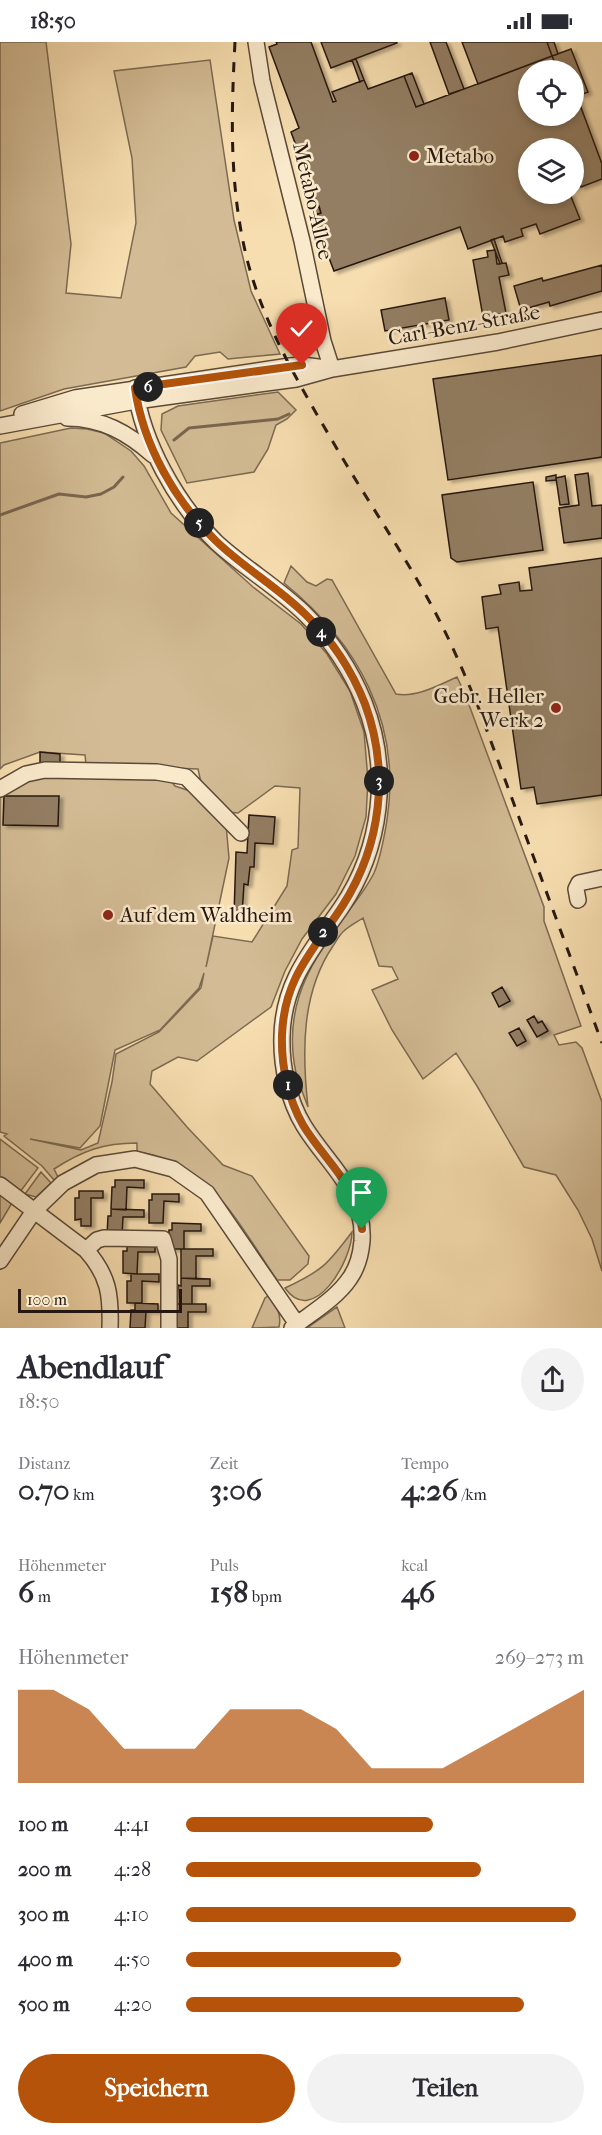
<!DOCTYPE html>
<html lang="de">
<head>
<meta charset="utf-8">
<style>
  body { margin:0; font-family:"IM FELL French Canon",serif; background:#f2f2f3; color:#2b2b33; height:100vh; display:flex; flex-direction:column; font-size:22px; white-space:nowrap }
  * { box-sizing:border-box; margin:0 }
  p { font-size:20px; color:#7c7c81 }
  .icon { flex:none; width:33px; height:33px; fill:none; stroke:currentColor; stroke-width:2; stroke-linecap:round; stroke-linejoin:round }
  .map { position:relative; height:1286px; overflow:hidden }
  .details { display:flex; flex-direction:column; background:#fff; flex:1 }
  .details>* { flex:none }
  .buttons { position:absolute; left:518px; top:18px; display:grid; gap:12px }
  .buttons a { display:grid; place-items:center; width:66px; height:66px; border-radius:50%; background:#fff; box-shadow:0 3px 9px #0003; font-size:30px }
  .scale { position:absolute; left:18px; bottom:15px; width:164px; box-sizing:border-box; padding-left:6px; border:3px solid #261710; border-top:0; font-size:16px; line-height:21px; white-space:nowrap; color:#261710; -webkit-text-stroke:4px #faeacc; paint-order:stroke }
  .pin { position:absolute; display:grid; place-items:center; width:51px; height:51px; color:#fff; margin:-62px -26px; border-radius:50% 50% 50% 0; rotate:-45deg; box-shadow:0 0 6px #0007 }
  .pin .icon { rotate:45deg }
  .km { position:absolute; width:30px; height:30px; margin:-15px; border-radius:50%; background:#222; color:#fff; font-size:16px; line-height:30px; text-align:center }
  .round { display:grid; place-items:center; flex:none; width:63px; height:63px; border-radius:32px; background:#f2f2f3 }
  .overview { display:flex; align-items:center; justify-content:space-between; height:102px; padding:0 18px }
  h1 { font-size:33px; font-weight:700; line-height:45px }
  .stats { display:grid; grid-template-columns:repeat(3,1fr); gap:9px; height:102px; padding:6px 18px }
  .stats div { display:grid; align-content:center }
  .stats b { font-size:30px; font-weight:700 }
  .stats small { font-size:16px; font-weight:400 }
  .stats p { font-size:16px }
  .chart { height:168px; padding:12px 18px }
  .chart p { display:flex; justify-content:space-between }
  .chart svg { width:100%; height:108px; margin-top:6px; fill:#b45309; opacity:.7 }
  .cta { display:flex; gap:12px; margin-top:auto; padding:12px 18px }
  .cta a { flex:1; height:69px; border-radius:36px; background:#b45309; color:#fff; font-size:24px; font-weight:700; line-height:69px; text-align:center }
  .cta a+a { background:#f2f2f3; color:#2b2b33 }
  ul { padding:0 18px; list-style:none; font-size:20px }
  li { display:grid; grid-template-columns:96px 72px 1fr; align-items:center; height:45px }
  li i { height:15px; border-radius:8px; background:#b45309 }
  .status { display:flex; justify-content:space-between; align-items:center; height:42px; padding:0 30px; background:#fff; direction:ltr }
  .status svg { height:16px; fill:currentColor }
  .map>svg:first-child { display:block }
  .green { fill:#d3bc95; stroke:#7c6a52; stroke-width:1.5; fill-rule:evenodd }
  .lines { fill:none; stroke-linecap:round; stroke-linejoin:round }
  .stream { stroke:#796650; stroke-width:3 }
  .building { fill:#937e63; stroke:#261710; stroke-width:1.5; filter:url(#shadow) }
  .minor-casing { stroke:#5a4938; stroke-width:18 }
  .minor { stroke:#faeacc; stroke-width:15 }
  .rail { stroke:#261710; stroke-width:3; stroke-dasharray:10 10; stroke-linecap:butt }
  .route-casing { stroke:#fff; stroke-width:12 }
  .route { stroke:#b45309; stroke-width:8 }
  .poi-dot { fill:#8f2418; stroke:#faeacc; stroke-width:2 }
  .labels { text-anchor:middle; stroke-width:5; stroke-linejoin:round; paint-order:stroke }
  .poi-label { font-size:21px; fill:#261710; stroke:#faeacc; text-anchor:start }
  .street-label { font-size:21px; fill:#261710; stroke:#faeacc }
</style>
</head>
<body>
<div class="status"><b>18:50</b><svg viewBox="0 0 49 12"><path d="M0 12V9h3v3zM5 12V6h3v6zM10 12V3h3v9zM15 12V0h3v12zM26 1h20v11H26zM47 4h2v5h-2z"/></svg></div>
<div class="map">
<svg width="602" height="1286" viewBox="0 0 602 1286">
  <defs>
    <filter id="shadow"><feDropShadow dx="4" dy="2.5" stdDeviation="1.5" flood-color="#0004"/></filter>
  </defs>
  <rect width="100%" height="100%" fill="#f7deb0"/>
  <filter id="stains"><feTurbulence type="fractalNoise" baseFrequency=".00333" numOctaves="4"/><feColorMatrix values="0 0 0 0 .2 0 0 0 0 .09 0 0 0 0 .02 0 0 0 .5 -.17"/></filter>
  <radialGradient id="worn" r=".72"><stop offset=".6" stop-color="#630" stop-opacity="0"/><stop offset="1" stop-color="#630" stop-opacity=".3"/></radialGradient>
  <path class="green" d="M0,0H46L71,202L66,251L121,256L136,181L132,116L114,29L210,18L234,178L251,249L280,312L228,317L220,310L195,314L186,325L64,347L0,369Z
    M278,350L296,368L287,377L276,383L268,407L254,430L187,441L161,388L162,372L178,364Z
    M71,386L87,387L104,391L131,409L144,424L171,471L253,545L301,582L327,612L350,649L364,690L368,738L366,775L355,814L336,852L302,897L285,929L271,965L197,1019L178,1015L152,1029L150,1042L187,1085L223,1123L252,1134L309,1214L308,1222L290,1238H277C239,1183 210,1119 137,1110V1101C103,1101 82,1109 54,1127L58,1135L54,1138L42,1124L4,1094L7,1092L0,1090V752L17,741L46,733L167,734L175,744L196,751L226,782L229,816L206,925L213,894L252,900L287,844L292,808L298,806L300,746L275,744L238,771L226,770L203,749L198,727L86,723L85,713L40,710L4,723L0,727V401ZM204,931L201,946L159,990L116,1012L112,1040L98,1101L81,1108L30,1097L80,1106L100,1084L115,1008L160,988L199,946Z
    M291,524L307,540L316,544L327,537L332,538L396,652C416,656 439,643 457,635L465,652L544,865V879L581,984L554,993L559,1003L576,1000L582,1006L602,1060V1229L592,1197L578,1168L556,1133L524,1125L477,1044L456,1011L423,1037L392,988L372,948L398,937L392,925L379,924L363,876C357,880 349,884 344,889C339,893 336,900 333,904C301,951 302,1011 308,1065C304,1054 299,1042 296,1031C284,974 303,932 335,887C348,869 364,851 374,831C381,815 384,796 387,778C402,681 358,601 284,541Z
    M0,1097L38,1126L20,1150L0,1135Z
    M41,1130L51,1141L36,1155L25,1152Z
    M0,1152L12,1161L0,1181Z
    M352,1190C352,1219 313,1286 285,1246C322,1229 328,1222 352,1190Z
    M268,1254C276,1264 282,1271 279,1285L252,1286L265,1256Z
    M337,1265L345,1286H307Z"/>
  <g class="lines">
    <path class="stream" d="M174,398L189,386L278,377L289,372
      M0,473L59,452L86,455L101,452L114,445L123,435"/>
  </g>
  <path class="building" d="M276,0H311L333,60L336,59L332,50L364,38L368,47L404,34L416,65L552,14L558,28H528V74H573V44L602,122V137L581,145L580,142L573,145V106H528V152H570L580,177L540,192L536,182L521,187L523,194L505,200L503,194L468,207L460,185L334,229L313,174L321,171L291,90L299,86L269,5L277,2Z
    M321,0H397V1L331,26Z
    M430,0H446L464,47L449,52Z
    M462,0H547L552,14L478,42Z
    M547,0H554L558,12L552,14Z
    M571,7L588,50L577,54L573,44V28H558L552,14Z
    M356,17L364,38L360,40L352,18Z
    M412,31L424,62L416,65L404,34Z
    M319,164L321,171L314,173L312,167Z
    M494,197L502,221L500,222L491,198Z
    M495,208L497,222L506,221L509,233L499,235L506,271L483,275L473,218L488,215L487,209Z
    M602,223V249L550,264L549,260L521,268L514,244L542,236L543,239Z
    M445,256L449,278L385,289L381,268Z
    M602,313V415L448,438L433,337Z
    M588,431L592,464L602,463V496L564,501L559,466L579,463L575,433Z
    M556,433V438L546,439V435Z
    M565,434L569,462L560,463L556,436Z
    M533,440L543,508L457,520L451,516L442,453Z
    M602,516V753L537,762L534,745L521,747L498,585L486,587L482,555L501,552L499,543L519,540L520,549L532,548L529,526Z
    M40,710L60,712V721H40Z
    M4,754H59L58,784L3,783Z
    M249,773L275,775L273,802L255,801L254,825H250L248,843L244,842L242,874L234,873L236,810L247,811Z
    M502,945L510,959L499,965L492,951Z
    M534,974L538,981L542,979L548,989L537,995L527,978Z
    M519,986L526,999L517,1004L509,991Z
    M115,1138H144V1146L127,1145L126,1168L111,1167L112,1145H115Z
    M79,1149H103V1156H91V1184H81V1177L75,1178V1156H79Z
    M152,1152H179V1160L164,1159L163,1181H149V1158H152Z
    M111,1167L144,1168V1175H123L122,1193H107L108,1174H111Z
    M172,1181L201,1182V1189H184V1207H168L169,1188H172Z
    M127,1202L155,1203V1210H138L137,1232L123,1231V1209H127Z
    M181,1207H213V1214H196V1237L181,1236Z
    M131,1232H159V1240L142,1239V1261H127V1239H131Z
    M181,1236L210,1237V1244H192V1262H177L178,1243L181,1244Z
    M135,1261L158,1262V1269H146L145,1286H130L131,1268H135Z
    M177,1262H206V1270H188V1286H174V1269L177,1270Z"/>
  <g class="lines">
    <defs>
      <path id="minor" d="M256,0L262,39L302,199L323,299L332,327
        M135,346C143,401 176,461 216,500C244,526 279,546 306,573C331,598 351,628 364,660C391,728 382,806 341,866C312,908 283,940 282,994C281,1023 288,1058 304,1084C328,1123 365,1149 362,1199C361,1211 357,1226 350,1236C336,1257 311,1271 292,1286
        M22,372L75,356L290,324L302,323L326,326
        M67,376C102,376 128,391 153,413
        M0,384L136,359L296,337L332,327L498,300L602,278
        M0,747L26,732L45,728L157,730L186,735L241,791
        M578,858L576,847L579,841L602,836
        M0,1143L86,1208C109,1234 111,1253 110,1286
        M86,1208L97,1198L104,1196L163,1197L169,1217V1286
        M0,1219L34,1169L63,1141L96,1123L135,1117L173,1127L207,1151L297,1282"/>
    </defs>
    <use href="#minor" class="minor-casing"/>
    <use href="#minor" class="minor"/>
    <path class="rail" d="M235,0C231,75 229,147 248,221C267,291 304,350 340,412C371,464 405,514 434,568C451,600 465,633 479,667L602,1001"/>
  </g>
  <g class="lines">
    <defs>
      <path id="route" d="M302,323L135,346C143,403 175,459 216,499C244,526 279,546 306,573C332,598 352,629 365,662C390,730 381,803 343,863C314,908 284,935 282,993C281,1023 288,1057 303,1083C324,1118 359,1144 362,1187"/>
    </defs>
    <use href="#route" class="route-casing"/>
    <use href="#route" class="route"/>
  </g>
  <g class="poi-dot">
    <circle cx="414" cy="114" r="6"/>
    <circle cx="556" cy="666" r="6"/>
    <circle cx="108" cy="873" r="6"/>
  </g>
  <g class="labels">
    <g class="poi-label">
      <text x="426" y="121">Metabo</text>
      <text x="544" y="661" text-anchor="end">Gebr. Heller<tspan x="544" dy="24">Werk 2</tspan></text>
      <text x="120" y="880">Auf dem Waldheim</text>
    </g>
    <g class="street-label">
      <text transform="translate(313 159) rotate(77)" y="7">Metabo-Allee</text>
      <text transform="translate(464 283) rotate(-10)" y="7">Carl-Benz-Straße</text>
    </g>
  </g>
  <rect width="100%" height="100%" filter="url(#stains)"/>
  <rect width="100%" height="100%" fill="url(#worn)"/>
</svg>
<div class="buttons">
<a><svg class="icon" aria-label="locate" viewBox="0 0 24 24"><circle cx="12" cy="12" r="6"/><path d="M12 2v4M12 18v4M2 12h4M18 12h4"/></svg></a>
<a><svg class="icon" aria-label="layers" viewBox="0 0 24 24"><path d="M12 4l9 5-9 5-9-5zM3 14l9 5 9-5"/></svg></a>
</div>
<div class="scale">100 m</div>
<div class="pin" style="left:362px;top:1187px;background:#1e9e55"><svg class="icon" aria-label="arrive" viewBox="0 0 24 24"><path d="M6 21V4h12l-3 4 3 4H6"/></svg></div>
<div class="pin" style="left:302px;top:323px;background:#d93025"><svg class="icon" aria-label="check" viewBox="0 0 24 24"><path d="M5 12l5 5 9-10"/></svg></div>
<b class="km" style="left:288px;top:1043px">1</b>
<b class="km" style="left:323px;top:890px">2</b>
<b class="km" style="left:379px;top:739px">3</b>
<b class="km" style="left:321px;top:590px">4</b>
<b class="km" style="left:199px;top:481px">5</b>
<b class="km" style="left:148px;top:345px">6</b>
</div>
<section class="details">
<div class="overview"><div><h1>Abendlauf</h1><p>18:50</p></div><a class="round"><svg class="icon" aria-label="share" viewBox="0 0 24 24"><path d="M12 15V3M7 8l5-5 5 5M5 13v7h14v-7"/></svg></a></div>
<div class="stats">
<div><p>Distanz</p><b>0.70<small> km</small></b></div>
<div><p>Zeit</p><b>3:06</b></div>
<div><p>Tempo</p><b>4:26<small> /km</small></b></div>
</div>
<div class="stats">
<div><p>Höhenmeter</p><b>6<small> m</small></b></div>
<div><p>Puls</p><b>158<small> bpm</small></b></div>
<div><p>kcal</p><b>46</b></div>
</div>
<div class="chart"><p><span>Höhenmeter</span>269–273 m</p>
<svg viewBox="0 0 160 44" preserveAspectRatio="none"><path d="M0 44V6L10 6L20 14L30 30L40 30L50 30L60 14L70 14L80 14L90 22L100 38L110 38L120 38L130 30L140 22L150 14L160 6V44z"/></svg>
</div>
<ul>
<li><b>100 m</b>4:41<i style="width:62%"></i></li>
<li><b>200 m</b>4:28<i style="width:74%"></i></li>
<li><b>300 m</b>4:10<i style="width:98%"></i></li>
<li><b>400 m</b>4:50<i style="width:54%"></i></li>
<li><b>500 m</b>4:20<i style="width:85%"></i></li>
</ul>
<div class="cta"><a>Speichern</a><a>Teilen</a></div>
</section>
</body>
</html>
